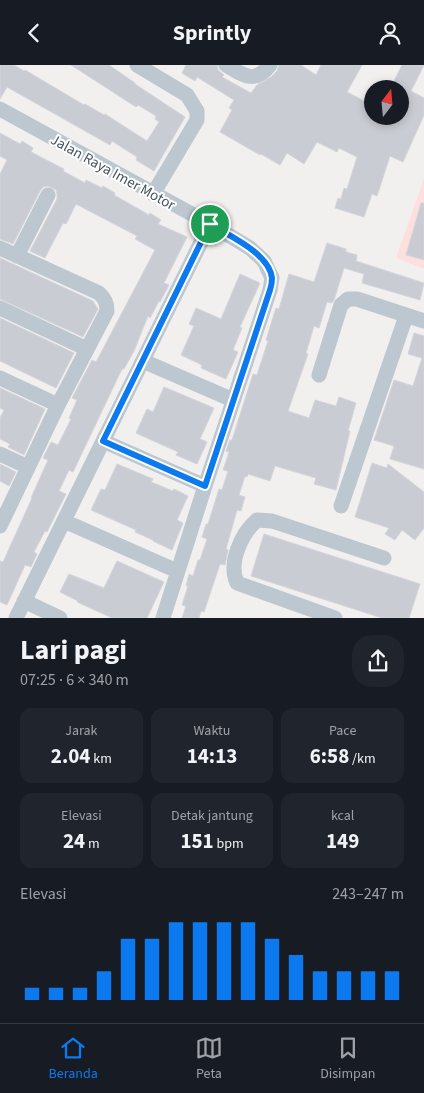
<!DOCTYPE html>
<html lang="id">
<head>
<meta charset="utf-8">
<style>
  body { margin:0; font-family:"Source Sans 3",sans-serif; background:#20242c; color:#f1f3f6; height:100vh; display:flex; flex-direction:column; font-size:19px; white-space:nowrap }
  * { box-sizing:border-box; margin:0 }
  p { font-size:16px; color:#9ea1a6 }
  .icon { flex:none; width:28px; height:28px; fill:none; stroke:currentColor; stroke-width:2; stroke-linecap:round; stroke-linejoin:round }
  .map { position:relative; height:553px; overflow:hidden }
  .side { display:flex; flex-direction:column; background:#171b24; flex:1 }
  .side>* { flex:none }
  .needle { width:32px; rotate:16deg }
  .buttons { position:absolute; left:364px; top:15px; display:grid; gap:10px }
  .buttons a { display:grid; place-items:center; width:45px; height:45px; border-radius:50%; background:#171b24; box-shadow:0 2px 8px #0003; font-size:25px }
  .pin { position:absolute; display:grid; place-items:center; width:42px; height:42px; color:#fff; margin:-21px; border:2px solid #fff; border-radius:50%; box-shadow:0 1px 5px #0007 }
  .round { display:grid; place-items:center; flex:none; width:52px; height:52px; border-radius:20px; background:#20242c }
  .head { display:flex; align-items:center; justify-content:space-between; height:85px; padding:0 20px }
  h1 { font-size:28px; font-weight:700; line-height:38px }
  .stats { display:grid; grid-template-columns:repeat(3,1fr); gap:8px; height:85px; padding:5px 20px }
  .stats div { display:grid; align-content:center; border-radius:12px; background:#20242c; text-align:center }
  .stats b { font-size:21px; font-weight:700 }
  .stats small { font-size:14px; font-weight:400 }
  .stats p { font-size:14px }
  .chart { height:140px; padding:10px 20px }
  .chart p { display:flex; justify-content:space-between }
  .chart svg { width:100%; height:90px; margin-top:5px; stroke:#0d79ee; stroke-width:6 }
  header { display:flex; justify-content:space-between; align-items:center; height:65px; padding:0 20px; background:#171b24; font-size:22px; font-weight:700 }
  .tabs { display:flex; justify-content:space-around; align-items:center; height:70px; border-top:1px solid #363941; background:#171b24; font-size:14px; color:#9ea1a6 }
  .tabs a { display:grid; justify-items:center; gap:2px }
  .tabs .on { color:#0d79ee }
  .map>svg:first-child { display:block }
  .medical { fill:#fde0de }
  .building { fill:#c9ccd2; stroke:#d3d5db }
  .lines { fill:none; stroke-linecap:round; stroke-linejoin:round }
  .minor { stroke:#bcc7cf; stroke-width:15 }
  .route-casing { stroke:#fff; stroke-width:10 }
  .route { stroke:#0d79ee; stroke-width:6 }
  .labels { text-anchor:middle; stroke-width:4; stroke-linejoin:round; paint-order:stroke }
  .street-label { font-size:15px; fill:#46545e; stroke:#fff }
</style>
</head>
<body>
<header><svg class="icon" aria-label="back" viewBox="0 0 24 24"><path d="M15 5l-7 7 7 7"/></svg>Sprintly<svg class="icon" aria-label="person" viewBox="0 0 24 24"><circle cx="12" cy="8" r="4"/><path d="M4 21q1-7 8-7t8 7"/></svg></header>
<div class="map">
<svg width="424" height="553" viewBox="0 0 424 553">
  <rect width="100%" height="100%" fill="#f2efef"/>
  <path class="medical" d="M424,114V204L396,193Z"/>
  <path class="building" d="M0,0H14L24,6L25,5L84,40L85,39L104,50L105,49L147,76L159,57L155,54L156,51L138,40L136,42L71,0H109L135,18V19L185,52L154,106L136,95L137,92L112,76L110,80L7,22L0,34Z
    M186,0H217L218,5L224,10L222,12L251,28L257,20L271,12L277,6L279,0H301L316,10L321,0H362L347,27L372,40V51H400V24H390L402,0H424L411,26L424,33V50L403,97L390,91L377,131L372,129L364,152L335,143L338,133L341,134L344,123L347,124L357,92L339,83L337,87L317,77L304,99L287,88L280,100L261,89L260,90L220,67L232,45L229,43L234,35L197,12L195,16L182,8Z
    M0,68L20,79L22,76L33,83L31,87L64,104L63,106L85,118L86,115L102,123L103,121L115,128L114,130L149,150L150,148L161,155L158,159L187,172L164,218L169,220L160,237L159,236L150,253L148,251L134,286L124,304H122L73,407L69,405L59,426L66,429L47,467L45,466L34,487L37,489L31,502L25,500L7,540L0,537V496L3,497L32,433H31L48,395L43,393L51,377L58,380L71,354L69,353L77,335L72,333L92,295L96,297L155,185L135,174L137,171L76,139L66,159L63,158L45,193L30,186L57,134V129L56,125L48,121L43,122L40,126L13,179L0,174V109L7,95L0,91Z
    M421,138H424V195L406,190Z
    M327,178L346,184V187L357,190L356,196L424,218L420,235L362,218L364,209L344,203L334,235L332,238L327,237L319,263L314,261L306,288L308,289L288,346L309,353L315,335L336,341L339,332L356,338L348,366H350L336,425L314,419L316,413L275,401L270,416L248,409L247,412L245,411L239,430L245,432L241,446L237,445L226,484L228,485L225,500L220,499L204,547L201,546L199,553H182L186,541L182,540L188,521H186L189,509L193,511L198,495H200L207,474L202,472L206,459H208L219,424L222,425L228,406L223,405L229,387L226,386L230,375H232L253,309L257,310L268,276L266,275L276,243L279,244L289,209L314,217Z
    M0,193L93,236L98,244L83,272L0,234Z
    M240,209L260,218L240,262L242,263L233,285L238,287L226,314L201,303L202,300L181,290L194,261L189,259L196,243L221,254Z
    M0,253L74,288L56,323L0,296Z
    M414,268L424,271V404L390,394L394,381L374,375L394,315L413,321L422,293L408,289Z
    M164,322L214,343L200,374L207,377L197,399L176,390L178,387L136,368L147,344L153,347Z
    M0,323L45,344L24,390L8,382L10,379L0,374V353L4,345L0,343Z
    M372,398L387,403L388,399L424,427V463L415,475L402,465L395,475L385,469L389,463L355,452Z
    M0,399L16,407L9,421L0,416Z
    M117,399L153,414L151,417L173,426L174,424L188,431L177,455L183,458L172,485L153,476V475L135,467L136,465L91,445L101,424L105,425Z
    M264,469L420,519L409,553H382L251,511Z
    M117,496L164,517L147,553H112L77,537L78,536L60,527L69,509L104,523Z"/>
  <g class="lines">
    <path class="minor" d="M137,0L187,30L197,46V55L153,129
      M226,0C244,11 255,19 270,0
      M0,44L210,159L250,183L264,196L272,213L270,225L205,421L163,553
      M0,183L99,228C105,234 107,238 107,246L58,340L0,461
      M17,191L48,130
      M0,243L87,284
      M143,296L233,335
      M319,310L341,240L348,234H357L424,256
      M0,313L58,340
      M103,376L205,421
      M0,389L28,402
      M341,441L406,251
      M64,456L177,506
      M24,536L60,553
      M16,553L210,159
      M335,553L237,518C228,498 241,469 257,455L272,456L384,493"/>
  </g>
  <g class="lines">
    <defs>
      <path id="route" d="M210,159C229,171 269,188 272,213C272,217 271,222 270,225L205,421L103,376Z"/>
    </defs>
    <use href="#route" class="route-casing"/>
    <use href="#route" class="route"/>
  </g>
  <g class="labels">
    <g class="street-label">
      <text transform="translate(113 107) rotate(29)" y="5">Jalan Raya Imer Motor</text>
    </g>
  </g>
</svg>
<div class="buttons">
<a><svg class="needle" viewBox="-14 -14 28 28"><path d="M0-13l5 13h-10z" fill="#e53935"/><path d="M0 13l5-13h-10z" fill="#9ea1a6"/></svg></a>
</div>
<div class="pin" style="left:210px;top:159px;background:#1e9e55"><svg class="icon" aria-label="arrive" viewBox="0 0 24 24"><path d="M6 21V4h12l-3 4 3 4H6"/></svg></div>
</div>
<section class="side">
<div class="head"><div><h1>Lari pagi</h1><p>07:25 · 6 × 340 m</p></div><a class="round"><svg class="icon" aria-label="share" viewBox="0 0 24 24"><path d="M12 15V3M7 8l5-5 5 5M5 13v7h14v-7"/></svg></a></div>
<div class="stats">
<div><p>Jarak</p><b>2.04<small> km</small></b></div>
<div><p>Waktu</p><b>14:13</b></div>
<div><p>Pace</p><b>6:58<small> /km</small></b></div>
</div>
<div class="stats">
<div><p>Elevasi</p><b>24<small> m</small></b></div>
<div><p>Detak jantung</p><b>151<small> bpm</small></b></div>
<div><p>kcal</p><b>149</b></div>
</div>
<div class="chart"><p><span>Elevasi</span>243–247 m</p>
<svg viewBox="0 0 160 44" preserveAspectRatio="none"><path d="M5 44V38M15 44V38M25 44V38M35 44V30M45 44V14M55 44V14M65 44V6M75 44V6M85 44V6M95 44V6M105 44V14M115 44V22M125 44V30M135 44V30M145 44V30M155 44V30"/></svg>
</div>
</section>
<nav class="tabs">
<a class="on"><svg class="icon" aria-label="home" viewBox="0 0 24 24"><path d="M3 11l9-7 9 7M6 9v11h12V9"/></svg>Beranda</a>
<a><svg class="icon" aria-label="map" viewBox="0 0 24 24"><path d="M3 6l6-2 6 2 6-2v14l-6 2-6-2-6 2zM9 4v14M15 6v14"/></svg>Peta</a>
<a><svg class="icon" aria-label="saved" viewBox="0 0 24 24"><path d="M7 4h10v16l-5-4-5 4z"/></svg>Disimpan</a>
</nav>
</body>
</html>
